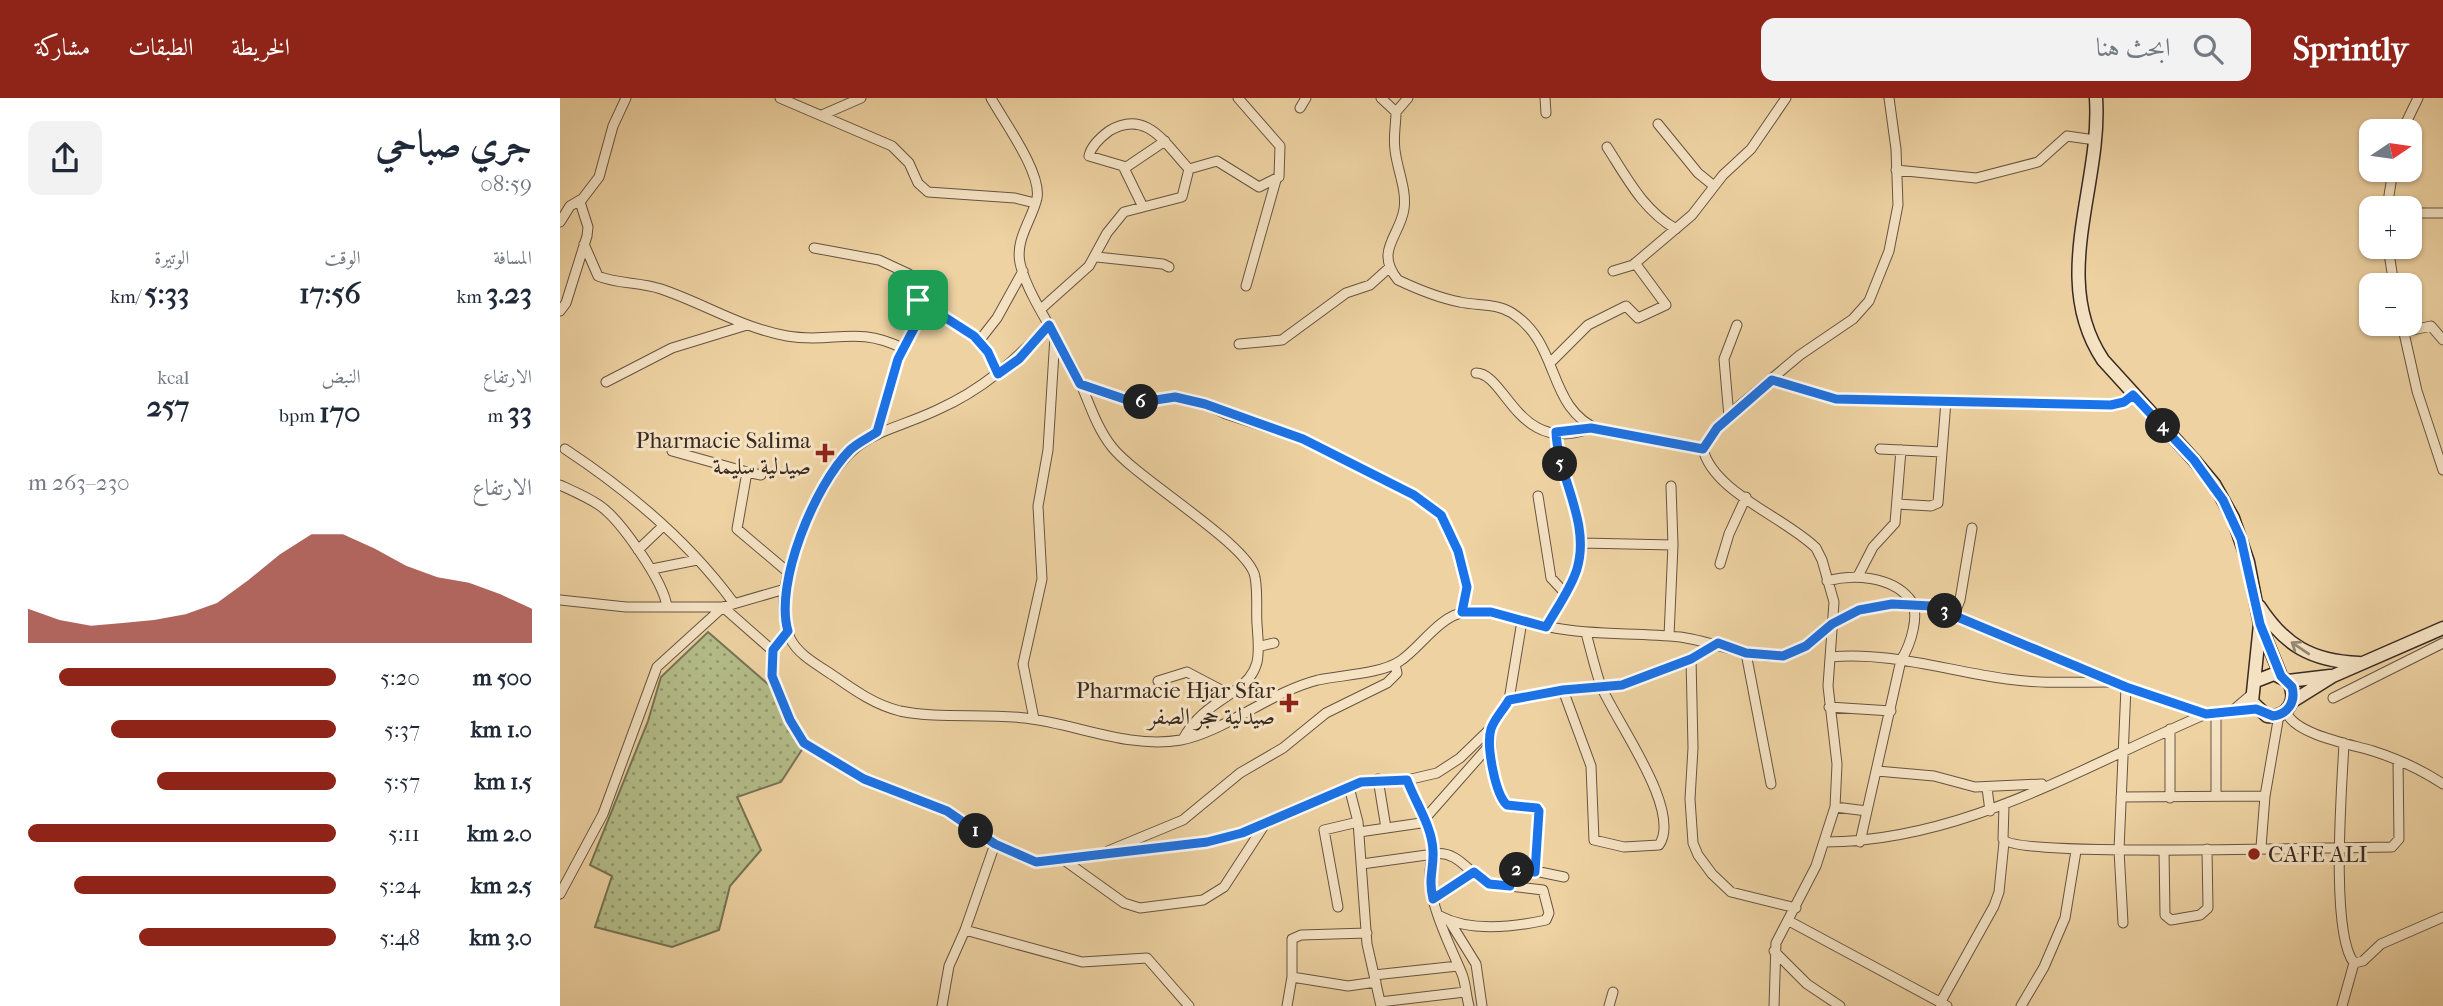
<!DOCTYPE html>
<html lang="ar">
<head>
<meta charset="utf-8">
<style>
  body { margin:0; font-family:"IM FELL French Canon",Amiri,serif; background:#f2f2f3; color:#1f2937; direction:rtl; height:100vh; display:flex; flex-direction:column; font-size:26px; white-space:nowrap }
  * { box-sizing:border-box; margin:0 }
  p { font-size:23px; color:#747a83 }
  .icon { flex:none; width:38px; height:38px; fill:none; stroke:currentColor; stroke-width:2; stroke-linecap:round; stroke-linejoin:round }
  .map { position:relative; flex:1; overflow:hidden; direction:ltr }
  .drawer { display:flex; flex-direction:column; background:#fff; width:560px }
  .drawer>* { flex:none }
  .needle { width:46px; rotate:77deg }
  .tools { position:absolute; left:1799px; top:21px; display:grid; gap:14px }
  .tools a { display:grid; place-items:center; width:63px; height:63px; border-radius:14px; background:#fff; box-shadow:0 2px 5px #0004; font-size:35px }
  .pin { position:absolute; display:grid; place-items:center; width:60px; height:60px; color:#fff; margin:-30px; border-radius:14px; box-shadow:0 4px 10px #0006 }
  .km { position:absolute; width:35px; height:35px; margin:-18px; border-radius:50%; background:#222; color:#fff; font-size:19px; line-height:35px; text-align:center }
  .round { display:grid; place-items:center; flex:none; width:74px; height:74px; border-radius:14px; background:#f2f2f3 }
  .headline { display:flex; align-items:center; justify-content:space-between; height:119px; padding:0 28px }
  h1 { font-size:38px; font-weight:700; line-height:52px }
  .stats { display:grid; grid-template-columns:repeat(3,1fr); gap:10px; height:119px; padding:7px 28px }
  .stats div { display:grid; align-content:center }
  .stats b { font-size:30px; font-weight:700 }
  .stats small { font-size:19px; font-weight:400 }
  .stats p { font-size:19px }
  .chart { height:196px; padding:14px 28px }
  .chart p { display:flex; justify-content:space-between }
  .chart svg { width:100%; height:126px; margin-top:7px; fill:#8f2418; opacity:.7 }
  ul { padding:0 28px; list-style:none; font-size:23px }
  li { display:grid; grid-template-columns:112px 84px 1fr; align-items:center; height:52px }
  li i { height:18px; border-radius:9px; background:#8f2418 }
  header { display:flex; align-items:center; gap:42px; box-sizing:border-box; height:98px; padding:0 35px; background:#8f2418; color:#fff }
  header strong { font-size:33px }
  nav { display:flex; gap:38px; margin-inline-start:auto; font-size:24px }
  .search { width:490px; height:63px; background:#f2f2f3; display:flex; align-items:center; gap:18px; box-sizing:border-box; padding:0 24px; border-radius:14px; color:#747a83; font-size:26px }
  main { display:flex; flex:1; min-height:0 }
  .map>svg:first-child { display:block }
  .grass { fill:url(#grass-dots); stroke:#767456; stroke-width:2 }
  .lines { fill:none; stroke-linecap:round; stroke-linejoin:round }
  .street-casing { stroke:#665442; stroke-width:11 }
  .secondary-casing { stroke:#392a22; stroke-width:15 }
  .street { stroke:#f4e2c3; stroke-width:9 }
  .secondary { stroke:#f4e2c3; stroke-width:12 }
  .oneway { stroke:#968672 }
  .route-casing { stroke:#fff; stroke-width:14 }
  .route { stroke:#1a73e8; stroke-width:9 }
  .poi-dot { fill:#8f2418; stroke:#f4e2c3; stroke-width:2.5 }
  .labels { text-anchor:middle; stroke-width:6; stroke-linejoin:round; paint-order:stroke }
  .poi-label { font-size:23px; fill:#392a22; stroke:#f4e2c3; text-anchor:end }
</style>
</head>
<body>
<header>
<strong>Sprintly</strong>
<div class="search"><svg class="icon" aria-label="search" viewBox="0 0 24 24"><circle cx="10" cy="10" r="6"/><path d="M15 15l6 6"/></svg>ابحث هنا</div>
<nav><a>الخريطة</a><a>الطبقات</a><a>مشاركة</a></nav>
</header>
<main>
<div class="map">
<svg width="1883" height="908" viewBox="0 0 1883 908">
  <defs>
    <pattern id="grass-dots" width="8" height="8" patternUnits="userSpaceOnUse" patternTransform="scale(1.75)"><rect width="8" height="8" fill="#b4bd89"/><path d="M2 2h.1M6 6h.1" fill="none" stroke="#939a70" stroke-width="1.8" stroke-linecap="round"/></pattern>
  </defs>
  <rect width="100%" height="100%" fill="#eed2a2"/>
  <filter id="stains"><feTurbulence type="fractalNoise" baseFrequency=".00286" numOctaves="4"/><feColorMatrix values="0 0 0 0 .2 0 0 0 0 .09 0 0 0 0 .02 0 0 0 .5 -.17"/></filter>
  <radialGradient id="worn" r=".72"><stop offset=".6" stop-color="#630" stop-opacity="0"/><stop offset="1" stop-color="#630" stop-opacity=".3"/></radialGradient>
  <path class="grass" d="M148,534L209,587L243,650L221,684L177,699L201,752L170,788L159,832L112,849L35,829L52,778L30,767L88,623L101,579Z"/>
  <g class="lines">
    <defs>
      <path id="street" d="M220,0L332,48L349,65L358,85L368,94L455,100L475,105
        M431,0C443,22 482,75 477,100C472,122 455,141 460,165C466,194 496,237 510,264C526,291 532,324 552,349C577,381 690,447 695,479C698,495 696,511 697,526C699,554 703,573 676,592C654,607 636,617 623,641
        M821,0L836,14C836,27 833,39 835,52C837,71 847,92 844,111C840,138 814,153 838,182C857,191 879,200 900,204C918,208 936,205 952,215C1002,247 985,310 1041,333L1143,351
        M985,0L986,15
        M740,10L746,0
        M836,14L848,0
        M262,17L301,0
        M1098,26L1138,75L1154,88
        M1842,33L1858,0
        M1047,49C1067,80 1083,112 1116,131
        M565,70L605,43
        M629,71L657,63L699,89L719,79L720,48L678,0
        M1336,72L1416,80L1478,64L1507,38L1535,42
        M582,107L563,68L529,58C531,48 541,39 549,33C587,10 606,47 629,71
        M1827,110L1833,72
        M1850,115H1883
        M0,124L10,108L22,101
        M24,146L38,178C57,186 80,184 101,191C143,205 182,230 227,238C273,246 296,227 342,250
        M1828,149L1834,187
        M254,150L319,162L349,176L358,202L414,238L427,254L438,276
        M537,159L603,166L609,169
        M1053,173L1073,167L1132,117L1163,77L1191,51L1226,0
        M686,188L716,82
        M481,211L529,168L547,135L564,114L622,99L629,71
        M0,213L6,205L27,138L28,129L20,104L39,79L53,28L66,0
        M1842,226L1857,293L1883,372
        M489,227C454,263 424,291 377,312C323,337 297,332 264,390C242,427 210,497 230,540C238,557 258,567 274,578C294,592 315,607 340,613C378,621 424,615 465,620C517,626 568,651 621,642C664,634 710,594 758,582C781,577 821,576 840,563C860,550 879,518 905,514C936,509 965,525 995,530C1036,538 1078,534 1120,539C1151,543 1189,560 1218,558C1241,557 1256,537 1274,525C1304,506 1336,505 1371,508L1566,589L1646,616L1696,611
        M1844,234L1871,228L1883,242
        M419,243L437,220L463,173
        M679,246L722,242L786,195L810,187L830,169
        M991,264L1028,227L1066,208L1078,220L1106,207L1075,165
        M916,275C946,275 958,359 1031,330
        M1212,282L1276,301L1551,307L1564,304L1573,297
        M46,284L112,250L187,227
        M520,286L576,305L615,299L645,306L666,316L743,341L854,397L881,417L898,453L907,489L903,514
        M1169,319L1164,261L1177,227
        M317,334L342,250L361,217L358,204
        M5,351C67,392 129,444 173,504
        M1320,351L1382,354
        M112,353L187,374L177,431L229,475
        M187,374L201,377
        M0,387C13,393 27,399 39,407C60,421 104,484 107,509
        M978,398L991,480L1005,495
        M1337,406L1371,408L1378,405L1386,303
        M1022,445L1113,447
        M78,452L102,429
        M1160,466L1169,436L1186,399
        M92,471L137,462
        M1298,478L1313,449L1335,425L1341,352
        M1267,483C1293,476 1330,478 1349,500C1362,514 1350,548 1341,562L1300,744
        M0,502L66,509H163L225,491
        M1394,517L1400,502L1412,430
        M962,523L949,602L1003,592L1063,587L1131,560L1158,545
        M986,529C996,511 1011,491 1017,471C1031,424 998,380 996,334
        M228,533L213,553L212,578L230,623L244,645L304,681L387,713L435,746L476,764L647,744L682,735L801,684L847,682L877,675L900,660L931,630L949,602
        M1109,538L1113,447L1111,388
        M701,548L714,545
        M1186,555L1211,686
        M1270,559C1329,553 1388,573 1447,581C1481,586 1515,584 1549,584
        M1131,560L1133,650L1130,701L1133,745L1138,757L1152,776L1171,794L1236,810
        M598,583L627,574L667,595
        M1003,592L1031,668L1034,742L1064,749L1099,747C1123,713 1055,622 1041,588C1035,571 1031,553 1026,535
        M1773,600L1883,545
        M1269,609L1331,613
        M1671,614L1691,597
        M1726,614C1736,637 1790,646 1813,653C1838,661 1862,672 1883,686
        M474,621L463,566L482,481L478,408L488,352L495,238
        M931,630C930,646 932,696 946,706C954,712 969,708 979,711L975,773L1004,779
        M1784,645C1782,687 1770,835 1794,865L1803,863L1821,846L1883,819
        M1317,673L1374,678L1415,689L1482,686
        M818,681L826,730
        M847,682L870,731L874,756C898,752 909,776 927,785C934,788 942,788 950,788
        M789,689L798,724L807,846L821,908
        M1427,690L1430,713
        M1656,698V616
        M1561,699L1705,698
        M1610,700V631
        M1444,708L1443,741C1457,760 1784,749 1832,749L1839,741L1838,663
        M1275,709L1307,713
        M799,734L861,725L929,648
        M1265,744C1404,743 1521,669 1646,616
        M1701,749L1705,698L1719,617
        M1604,752L1605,817L1611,822L1640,817L1648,810L1647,751
        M548,753L623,722L680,675L723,650L766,615L827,585L837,575L835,566
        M504,762L564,805L580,810L643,802L664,789L705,726
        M802,766L874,756C859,790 889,844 902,876C906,886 906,898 909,908
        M0,796L43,716L97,569L163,509L213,553
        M873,801L914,774
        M778,809L764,732L798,724
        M880,818C910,834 954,829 986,822L989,815L983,792L950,788L954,772L975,773
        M1229,823L1387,908
        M890,824L916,866L922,908
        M1563,825L1559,752L1566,589
        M405,832L522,864L587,860L629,908
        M1214,853L1247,886L1280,908
        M814,877L898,868
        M732,879L788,888L816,884
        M820,904L905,894
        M1380,905L1434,808L1439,794L1444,744
        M382,908L389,868L405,832L435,746
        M727,908L732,879V841L741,837L807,835
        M1049,908L1053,894
        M1214,908L1216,845L1256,768L1275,709L1277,666L1268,588L1274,504L1262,462L1256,450C1226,420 1153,394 1143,351L1151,337L1178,309L1240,257L1293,221L1309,203L1329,153L1338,107L1336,51L1329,0
        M1461,908L1484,869L1505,820L1516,753
        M1782,908L1794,865"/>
      <path id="secondary" d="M1536,0C1542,88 1489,181 1543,262L1634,362L1654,386L1673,420L1688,464L1700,526L1692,604L1707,618C1728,620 1739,601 1728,583L1714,576L1696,583
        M1699,508C1725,548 1752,563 1799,565
        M1701,529L1721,578
        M1728,583L1770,578
        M1733,603L1773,578L1883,530"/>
    </defs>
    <use href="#street" class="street-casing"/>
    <use href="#secondary" class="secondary-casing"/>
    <use href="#street" class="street"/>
    <use href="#secondary" class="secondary"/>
  </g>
  <defs><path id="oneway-shaft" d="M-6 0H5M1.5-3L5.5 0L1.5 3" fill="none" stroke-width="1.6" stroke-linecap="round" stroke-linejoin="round" transform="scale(1.75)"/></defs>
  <use class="oneway" href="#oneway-shaft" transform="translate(1740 550) rotate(-146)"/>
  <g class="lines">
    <defs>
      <path id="route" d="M358,202L414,238L428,254L438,276L459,261L489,227L520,286L576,305L615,299L645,306L743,341L854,397L881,417L898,453L907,489L902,514H931L986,529C996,511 1011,491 1017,471C1031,424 998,380 996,334L1031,330L1143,351L1157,330L1212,282L1276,301L1551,307L1564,304L1573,297L1634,362L1663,402L1681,441L1700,526L1721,578L1732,589C1736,604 1728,616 1713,618L1696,611L1646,616L1566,589L1371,508L1332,506L1299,512L1272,526L1246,548L1223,558L1186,555L1158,545L1131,561L1062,587L1003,592L949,602C944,611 934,621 931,631C926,647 935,696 947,707L977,710L979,713L975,774L954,772L950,788L929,786L914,774L873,801C868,780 874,771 873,753C872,728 856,706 847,682L801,684L682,735L647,744L476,764L435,746L387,713L304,681L244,645L230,622L212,578L213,552L228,533C214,485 255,387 290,352C297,345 308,340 317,334L338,261L361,217Z"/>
    </defs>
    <use href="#route" class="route-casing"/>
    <use href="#route" class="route"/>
  </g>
  <g class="poi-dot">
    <path d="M261.5 344.5h7v7h7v7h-7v7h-7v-7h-7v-7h7z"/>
    <path d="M725.5 594.5h7v7h7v7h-7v7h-7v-7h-7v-7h7z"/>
    <circle cx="1694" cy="756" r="7"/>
  </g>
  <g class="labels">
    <g class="poi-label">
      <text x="251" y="350">Pharmacie Salima<tspan x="251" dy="26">صيدلية سليمة</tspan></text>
      <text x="715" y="600">Pharmacie Hjar Sfar<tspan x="715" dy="26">صيدلية حجر الصفر</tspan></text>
      <text x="1708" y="764" text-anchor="start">CAFE ALI</text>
    </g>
  </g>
  <rect width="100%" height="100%" filter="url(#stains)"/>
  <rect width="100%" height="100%" fill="url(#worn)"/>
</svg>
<div class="tools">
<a><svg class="needle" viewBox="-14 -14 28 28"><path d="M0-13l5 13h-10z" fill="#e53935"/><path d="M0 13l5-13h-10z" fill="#747a83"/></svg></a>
<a>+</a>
<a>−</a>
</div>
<div class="pin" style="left:358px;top:202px;background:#1e9e55"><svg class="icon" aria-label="arrive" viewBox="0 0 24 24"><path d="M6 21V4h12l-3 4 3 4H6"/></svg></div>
<b class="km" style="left:416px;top:733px">1</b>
<b class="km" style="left:957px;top:772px">2</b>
<b class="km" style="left:1385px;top:513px">3</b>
<b class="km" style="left:1603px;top:328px">4</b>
<b class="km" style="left:1000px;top:366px">5</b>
<b class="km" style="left:581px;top:304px">6</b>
</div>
<section class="drawer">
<div class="headline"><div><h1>جري صباحي</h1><p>08:59</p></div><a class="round"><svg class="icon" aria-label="share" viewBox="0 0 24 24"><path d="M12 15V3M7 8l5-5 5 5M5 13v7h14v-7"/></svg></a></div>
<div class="stats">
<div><p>المسافة</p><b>3.23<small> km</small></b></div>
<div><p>الوقت</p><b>17:56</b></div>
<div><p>الوتيرة</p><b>5:33<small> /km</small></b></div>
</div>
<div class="stats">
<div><p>الارتفاع</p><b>33<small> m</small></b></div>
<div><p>النبض</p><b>170<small> bpm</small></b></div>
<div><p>kcal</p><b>257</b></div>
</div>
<div class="chart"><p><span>الارتفاع</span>230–263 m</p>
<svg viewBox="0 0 160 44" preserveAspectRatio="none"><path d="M0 44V32L10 36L20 38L30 37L40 36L50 34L60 30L70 22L80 13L90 6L100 6L110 11L120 17L130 21L140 23L150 27L160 32V44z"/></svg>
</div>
<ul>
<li><b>500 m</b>5:20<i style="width:90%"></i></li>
<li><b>1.0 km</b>5:37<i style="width:73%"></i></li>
<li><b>1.5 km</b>5:57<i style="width:58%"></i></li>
<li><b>2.0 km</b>5:11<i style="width:100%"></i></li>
<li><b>2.5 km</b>5:24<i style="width:85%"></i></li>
<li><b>3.0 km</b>5:48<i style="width:64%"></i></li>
</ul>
</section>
</main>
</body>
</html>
